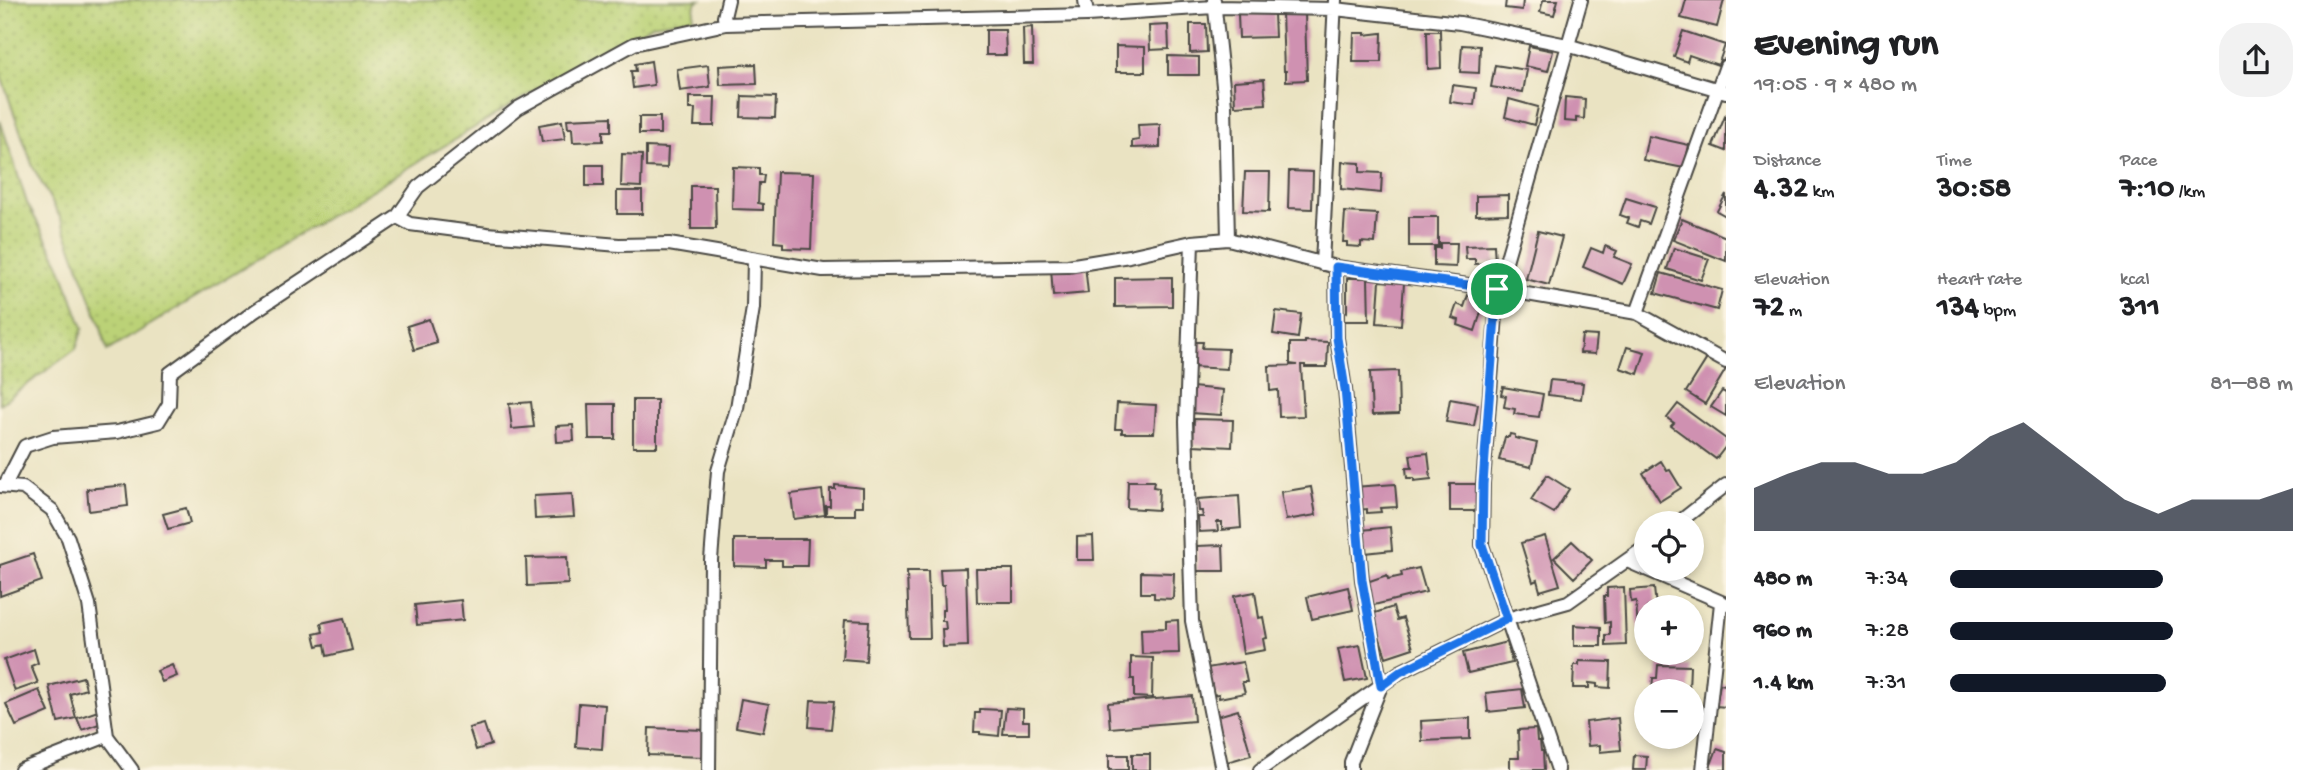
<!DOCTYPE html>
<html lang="en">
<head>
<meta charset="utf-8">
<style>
  body { margin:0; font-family:"Gochi Hand",sans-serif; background:#f2f2f2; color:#202124; height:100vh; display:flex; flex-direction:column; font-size:26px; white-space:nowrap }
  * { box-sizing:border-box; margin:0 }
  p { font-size:23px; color:#757577 }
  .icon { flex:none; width:38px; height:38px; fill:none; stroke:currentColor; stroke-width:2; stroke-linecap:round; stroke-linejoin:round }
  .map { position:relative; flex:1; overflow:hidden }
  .sheet { display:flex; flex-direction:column; background:#fff; width:595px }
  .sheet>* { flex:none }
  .controls { position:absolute; left:1634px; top:511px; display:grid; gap:14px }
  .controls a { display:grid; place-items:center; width:70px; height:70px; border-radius:50%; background:#fff; box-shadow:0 4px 10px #0003; font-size:35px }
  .pin { position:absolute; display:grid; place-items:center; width:60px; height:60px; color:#fff; margin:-30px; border:4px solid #fff; border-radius:50%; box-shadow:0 2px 7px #0007 }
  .round { display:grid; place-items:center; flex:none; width:74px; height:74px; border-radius:28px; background:#f2f2f2 }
  .summary { display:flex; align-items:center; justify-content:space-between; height:119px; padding:0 28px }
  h1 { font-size:38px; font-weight:700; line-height:52px }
  .stats { display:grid; grid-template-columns:repeat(3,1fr); gap:10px; height:119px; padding:7px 28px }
  .stats div { display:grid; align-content:center }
  .stats b { font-size:30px; font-weight:700 }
  .stats small { font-size:19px; font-weight:400 }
  .stats p { font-size:19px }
  .chart { height:196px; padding:14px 28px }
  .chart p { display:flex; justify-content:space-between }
  .chart svg { width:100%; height:126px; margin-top:7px; fill:#111827; opacity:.7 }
  ul { padding:0 28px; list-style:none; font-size:23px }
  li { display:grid; grid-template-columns:112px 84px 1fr; align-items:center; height:52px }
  li i { height:18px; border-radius:9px; background:#111827 }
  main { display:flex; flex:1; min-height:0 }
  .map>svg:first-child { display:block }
  .grass { fill:url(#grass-dots); stroke:#737e51; stroke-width:2 }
  .building { fill:#cf91b1 }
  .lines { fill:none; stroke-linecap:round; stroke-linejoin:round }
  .minor-casing { stroke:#484742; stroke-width:16 }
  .minor { stroke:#fff; stroke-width:12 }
  .route-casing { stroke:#fff; stroke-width:14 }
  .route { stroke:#1a73e8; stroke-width:9 }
</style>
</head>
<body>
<main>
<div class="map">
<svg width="1726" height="770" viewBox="0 0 1726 770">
  <defs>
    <pattern id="grass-dots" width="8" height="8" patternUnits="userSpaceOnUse" patternTransform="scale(1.75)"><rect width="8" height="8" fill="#bbd277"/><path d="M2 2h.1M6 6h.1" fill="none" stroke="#a1b467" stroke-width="1.8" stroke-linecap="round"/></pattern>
  </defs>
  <rect width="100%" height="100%" fill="#fcf5e5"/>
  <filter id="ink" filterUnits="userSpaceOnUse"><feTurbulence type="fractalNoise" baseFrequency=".0143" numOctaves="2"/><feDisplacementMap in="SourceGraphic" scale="14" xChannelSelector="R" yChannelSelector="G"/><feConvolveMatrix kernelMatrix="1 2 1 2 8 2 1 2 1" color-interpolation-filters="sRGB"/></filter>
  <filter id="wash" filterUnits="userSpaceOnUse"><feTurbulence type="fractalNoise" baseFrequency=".00686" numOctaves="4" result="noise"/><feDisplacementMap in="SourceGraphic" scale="28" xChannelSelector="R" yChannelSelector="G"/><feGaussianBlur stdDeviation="1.57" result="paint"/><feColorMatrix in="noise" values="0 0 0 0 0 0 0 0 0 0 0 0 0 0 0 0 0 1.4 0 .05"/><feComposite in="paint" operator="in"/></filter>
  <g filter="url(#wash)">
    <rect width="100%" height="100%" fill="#eae3c2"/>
    <path class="grass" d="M0,0H700L695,3L693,18L653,24L551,81L107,351L100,324L61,219L33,167L0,73Z
      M0,120L27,203L59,263L83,328L76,349L0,404Z"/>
    <g id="blocks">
      <path class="building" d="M1506,0H1523L1522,10L1505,8Z
        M1543,0H1558L1554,15L1540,12Z
        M1686,0H1724L1717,27L1681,18Z
        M1274,13L1275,37L1239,38L1238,14Z
        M1282,13H1305L1307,80L1286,81V71H1284Z
        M1190,24H1206L1207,52L1190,53Z
        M1168,25L1169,49L1150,50L1149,26Z
        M1032,27L1033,64H1024L1023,28Z
        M986,30H1005L1006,55H986Z
        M1427,31H1440L1441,68L1428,69Z
        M1683,31L1725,45L1718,65L1689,55L1687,62L1674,57Z
        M1354,33H1365V35L1382,33L1381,62H1353Z
        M1462,45L1480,46L1479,73L1460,72Z
        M1116,46L1145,47V72H1116Z
        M1529,46L1553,51L1548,71L1525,66Z
        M1168,56L1199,57V75H1168Z
        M651,61L654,85L633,88L631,71H636L635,64Z
        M756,64L757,84L720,85L719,66Z
        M708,65L710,87L680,91L677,69Z
        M1495,65L1527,70L1523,92L1491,87Z
        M1264,79L1266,104L1235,106L1234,81Z
        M1452,85L1476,88L1474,105L1450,102Z
        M742,96L776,97L775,118L741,117Z
        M689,97H715L714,126H694L695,109H689Z
        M1565,97L1585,99L1584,119L1576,118V122L1564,121Z
        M1509,99L1538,107L1534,125L1505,117Z
        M1726,114V151L1713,146Z
        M611,117V131H603V141L573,142L572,128H568L567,119Z
        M639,117H660V134H639Z
        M562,121L565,139L542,142L539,125Z
        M1160,124V147L1132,148V141L1139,140L1138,125Z
        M1648,136L1689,145L1684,168L1643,160Z
        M646,147L668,148L667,168L646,167Z
        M622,154L642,155L641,187L621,186Z
        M1342,162L1360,163V172L1382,173L1381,193L1341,189Z
        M586,165H603V186H586Z
        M733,167L759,168V175H764L763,183H759L758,203L763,204V210L732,209Z
        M1289,171L1313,172L1312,209L1288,208Z
        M777,172L814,173L811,249L783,248V243L774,242Z
        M1245,172H1270L1269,212L1243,211Z
        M691,186H715L716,229H691Z
        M617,191H642V214H617Z
        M1726,194V216L1717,211Z
        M1508,195V214L1476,215V196Z
        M1626,198L1655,207L1649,224L1640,221L1638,227L1627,223L1629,218L1620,215Z
        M1345,212L1377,214L1375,243L1361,242V247L1347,246V242H1343Z
        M1409,217H1438V246H1409Z
        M1682,219L1726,237V261L1673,240Z
        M1538,231L1562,237L1549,285L1526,279Z
        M1440,243H1457L1456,267L1434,266V248H1440Z
        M1494,245L1495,263L1475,264V259H1466L1465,246Z
        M1605,246L1617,251L1614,257L1632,264L1623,284L1583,267L1591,248L1603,253Z
        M1674,248L1709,259L1701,280L1667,269Z
        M1085,265L1088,293L1053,296L1051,268Z
        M1661,273L1722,290L1717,310L1655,293Z
        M1172,277V306L1115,307V278Z
        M1347,278H1368L1369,321H1344V313L1347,312Z
        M1380,281L1404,283L1401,325L1377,323Z
        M1468,295L1485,300L1475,331L1458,325L1459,320L1452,318L1457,304L1464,307Z
        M1276,311L1301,314L1298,338L1273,334Z
        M429,319L437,343L414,350L407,326Z
        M1582,335L1597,336L1595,354L1580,353Z
        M1305,341L1328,342L1327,367H1305V365H1301L1304,416L1279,417L1278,390L1270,391L1269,366L1297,365L1290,364V343H1305Z
        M1193,342H1203L1202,348L1228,349L1227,369L1192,367Z
        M1627,347L1645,352L1638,374L1620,368Z
        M1708,357L1726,369L1705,404L1686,392Z
        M1398,371L1399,414L1372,415L1370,372Z
        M1550,380L1583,383L1581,399L1548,395Z
        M1192,387L1223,390L1221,415L1190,413Z
        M1503,387L1543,394L1539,417L1514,414L1515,409L1504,407L1506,396L1501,395Z
        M1722,391L1726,393V416L1711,407Z
        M1450,399L1478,404L1474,426L1446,422Z
        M633,400H657V447H633Z
        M531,402L534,427L512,429L509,404Z
        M1117,403L1156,405L1154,433H1122V429H1115Z
        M588,404H615V439H589Z
        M1678,404L1726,439V446L1716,459L1671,426L1674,423L1667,418Z
        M1194,419L1233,420L1232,447L1193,445Z
        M573,425L574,441L557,442L556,426Z
        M1510,434L1515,435V438L1537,443L1531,467L1499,460L1505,437H1509Z
        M1428,453L1431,479L1414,481V478H1407L1406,468H1412L1410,455Z
        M1661,461L1667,471L1670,470L1681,488L1660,501L1643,473Z
        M1547,475L1569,489L1554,513L1531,500Z
        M1128,481H1154L1153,487L1159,488L1158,510L1127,508Z
        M1395,484L1397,507L1380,508L1381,512L1367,513V509L1356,510L1354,487Z
        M1450,484H1480V511H1450Z
        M126,485L128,506L89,511L87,489Z
        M835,485L863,488V506H855V515H826V506H830V489H835Z
        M1311,487L1316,515L1286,520L1281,492Z
        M822,490L825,515L794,519L791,494Z
        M572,494L574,517L535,519L534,496Z
        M1239,496L1241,528L1222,530V522H1217L1218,531L1199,532L1198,517H1203L1202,511H1199L1198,499Z
        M186,508L190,523L168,529L163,514Z
        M1390,527L1392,550L1365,553L1362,530Z
        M1093,536L1094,560H1077V537Z
        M1545,536L1560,585L1540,591L1537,580L1533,582L1521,543Z
        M734,539H808L807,566H782V560H766V567L734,566Z
        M1572,541L1592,560L1574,578L1554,558Z
        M1223,545L1224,571H1197V546Z
        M33,554L42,581L0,596V565Z
        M567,557L568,584L527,586L526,558Z
        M966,568L968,646L943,647L942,629H946L945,621H942V610H945L944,585H941L940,569Z
        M1419,568L1426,592L1370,606L1364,583L1387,575L1388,579L1402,576L1401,572Z
        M976,569H1013V602H977Z
        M1672,569H1687V573L1672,572Z
        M907,571H928L930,638H909Z
        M1141,572L1174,573L1173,599L1154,598V593H1141Z
        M1348,587L1353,610L1312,619L1307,597Z
        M1624,587L1626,645L1606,646V635H1610V622L1605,623L1604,596H1607V588Z
        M1654,588L1656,607H1647V629L1638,630L1636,601L1631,602L1630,590Z
        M1255,592L1259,618L1263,617L1267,638L1263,639L1265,650L1243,654L1234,596Z
        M461,600L463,620L417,625L415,605Z
        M1393,607L1397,620L1403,618L1413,648L1386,657L1372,614Z
        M344,618L352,650L327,656L325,644L317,646L314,634L323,632L321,623Z
        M845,620L869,621L866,661L842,659Z
        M1178,620L1179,653L1142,654L1141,629L1166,628V621Z
        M1574,625L1601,627V646H1574Z
        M1507,642L1512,663L1468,673L1463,653Z
        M1360,645L1367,678L1345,682L1338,649Z
        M34,649L38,663L31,666L38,683L15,691L4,660Z
        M1131,657L1153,658L1152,698L1134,697V679H1131Z
        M1579,661L1611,662L1610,688L1597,687V684L1589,683V688H1573L1574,665H1579Z
        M1243,662L1247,682H1242L1245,693L1219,698V694L1211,695L1207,668Z
        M172,665L177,676L162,682L157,671Z
        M1658,665L1690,666L1689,691H1658V689H1652L1653,678H1657Z
        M83,677L86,689L70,694L76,718L58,722L49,686Z
        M1720,684L1726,685V707L1716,706Z
        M1522,689L1525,708L1488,712L1486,693Z
        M39,690L49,712L16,726L6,704Z
        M1192,696L1194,721L1110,728L1108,703Z
        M741,699L769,704L763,732L736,727Z
        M811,700L834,701L831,729L809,727Z
        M579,703L605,705L602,749L576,747Z
        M1006,708L1023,709V721H1029V734H1003Z
        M980,709L1001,710L999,736L980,734V732H974L975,713H980Z
        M1238,710L1251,755L1227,762L1214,717Z
        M98,711L102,723L82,730L77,718Z
        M1470,718V739L1422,741L1421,721Z
        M1618,718L1621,750L1600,752V745L1588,746L1586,722Z
        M484,724L491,745L476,750L469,728Z
        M649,728L705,730L704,757L648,755Z
        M1536,729L1537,741H1540L1541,751H1543L1544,770H1510V758H1519L1518,730Z
        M1717,749L1726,752V770H1709Z
        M1132,754H1150V770H1132Z
        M1109,755H1128V770H1109Z
        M1634,755L1647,756L1646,770H1633Z"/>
    </g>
  </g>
  <g filter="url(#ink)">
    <use href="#blocks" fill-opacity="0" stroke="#484742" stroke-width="2"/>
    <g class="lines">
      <defs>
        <path id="minor" d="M1085,0L1087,15
          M1214,0L1225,105L1228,239
          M726,24L724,17L728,0
          M397,217L410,224L487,234L619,245L669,244L823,270L1068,266L1129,256L1192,242L1228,239L1336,267L1498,289L1637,313L1726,362
          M1192,242L1186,422L1192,621L1222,770
          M1322,264L1335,0
          M1336,267L1337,338L1345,389L1362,580L1381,686L1351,762V770
          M1637,313L1726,66
          M5,485L25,446L53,437L117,432L158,422L169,404L170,373L255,311L397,217L418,187L518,108L634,44L726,24L1087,15L1214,7L1335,9L1460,23L1567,45L1726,92
          M0,486L23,488L52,510L68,538L89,604L107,736L132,770
          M1678,523L1726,485
          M1627,561L1726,604
          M21,770L107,736
          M709,770L711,560L718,471L737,408L753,308L754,259
          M1260,770L1400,672L1507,619L1568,602L1647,546
          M1558,770L1482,545L1483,483L1498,289L1581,0
          M1703,770L1721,603"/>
      </defs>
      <use href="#minor" class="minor-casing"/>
      <use href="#minor" class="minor"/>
    </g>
  </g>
  <g class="lines" filter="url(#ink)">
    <defs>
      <path id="route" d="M1336,267L1497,289L1483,484L1482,545L1507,619L1400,672L1381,686L1362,580L1345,389L1337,338Z"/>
    </defs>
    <use href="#route" class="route-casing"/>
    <use href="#route" class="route"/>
  </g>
</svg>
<div class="controls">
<a><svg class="icon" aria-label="locate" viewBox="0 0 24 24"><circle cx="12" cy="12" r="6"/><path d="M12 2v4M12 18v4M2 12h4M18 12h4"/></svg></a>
<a>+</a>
<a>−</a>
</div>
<div class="pin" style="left:1497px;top:289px;background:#1e9e55"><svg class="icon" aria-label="arrive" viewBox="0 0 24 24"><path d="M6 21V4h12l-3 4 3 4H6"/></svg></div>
</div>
<section class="sheet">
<div class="summary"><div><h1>Evening run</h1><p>19:05 · 9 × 480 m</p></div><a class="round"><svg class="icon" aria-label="share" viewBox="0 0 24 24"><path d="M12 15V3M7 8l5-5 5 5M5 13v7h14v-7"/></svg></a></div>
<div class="stats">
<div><p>Distance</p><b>4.32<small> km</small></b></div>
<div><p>Time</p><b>30:58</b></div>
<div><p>Pace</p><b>7:10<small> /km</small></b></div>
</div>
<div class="stats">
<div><p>Elevation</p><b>72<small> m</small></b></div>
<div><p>Heart rate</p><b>134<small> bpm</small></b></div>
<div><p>kcal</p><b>311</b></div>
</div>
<div class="chart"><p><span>Elevation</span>81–88 m</p>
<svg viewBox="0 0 160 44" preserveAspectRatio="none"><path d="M0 44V29L10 24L20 20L30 20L40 24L50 24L60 20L70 11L80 6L90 15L100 24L110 33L120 38L130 33L140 33L150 33L160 29V44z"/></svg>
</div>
<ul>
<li><b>480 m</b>7:34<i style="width:62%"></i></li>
<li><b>960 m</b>7:28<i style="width:65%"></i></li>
<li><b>1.4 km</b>7:31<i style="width:63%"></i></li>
</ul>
</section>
</main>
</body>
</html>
